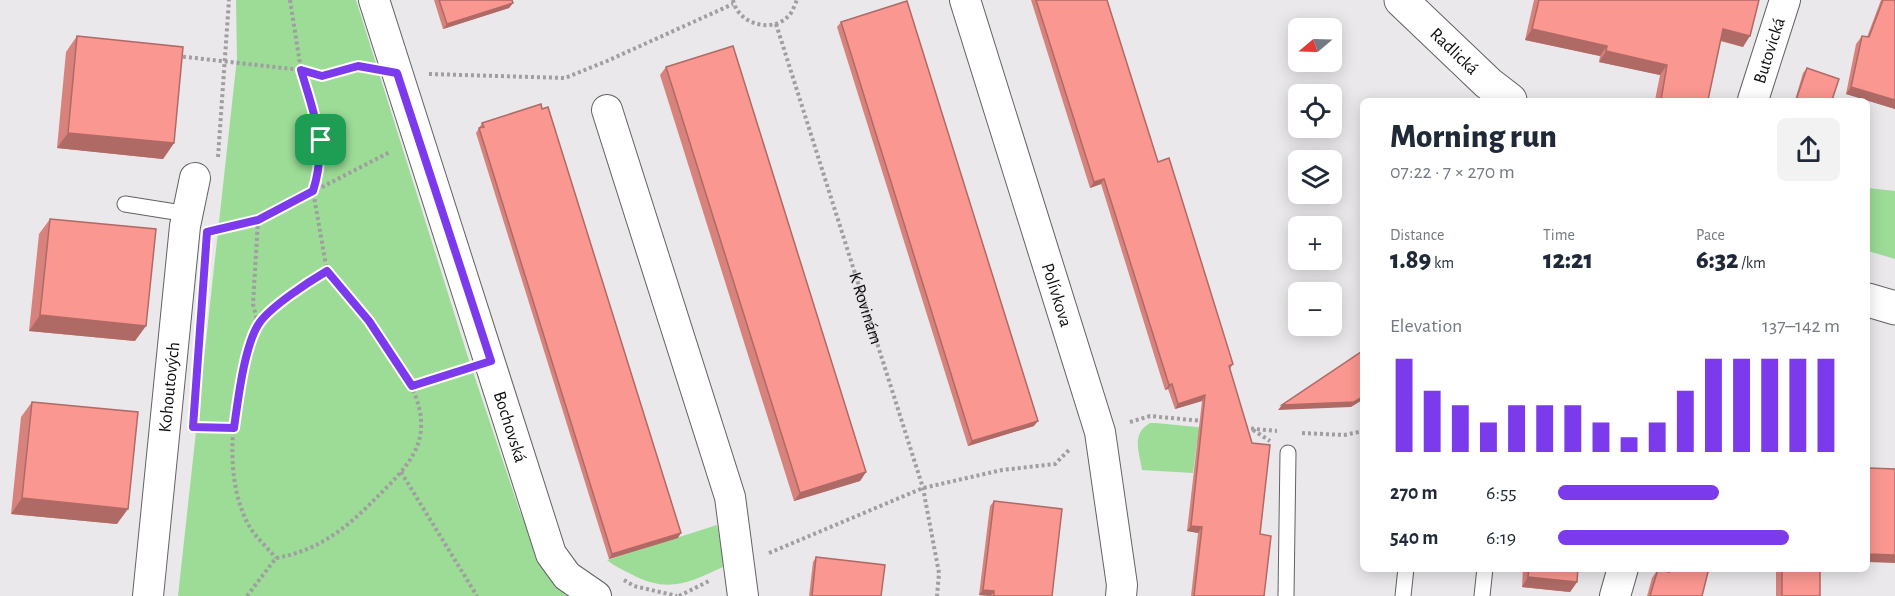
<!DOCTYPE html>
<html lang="en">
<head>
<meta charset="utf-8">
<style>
  body { margin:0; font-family:"Alegreya Sans",sans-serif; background:#f2f2f3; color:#1f2937; height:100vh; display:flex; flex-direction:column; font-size:22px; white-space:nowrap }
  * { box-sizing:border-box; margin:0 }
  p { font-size:20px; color:#747a83 }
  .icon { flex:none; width:33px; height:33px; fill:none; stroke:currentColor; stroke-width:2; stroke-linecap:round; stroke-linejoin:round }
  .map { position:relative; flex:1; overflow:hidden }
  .panel { position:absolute; left:1360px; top:98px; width:510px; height:474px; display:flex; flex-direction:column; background:#fff; border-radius:9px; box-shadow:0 3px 15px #0003 }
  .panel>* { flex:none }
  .needle { width:39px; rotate:251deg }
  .fabs { position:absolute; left:1288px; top:18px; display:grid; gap:12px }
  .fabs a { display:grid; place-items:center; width:54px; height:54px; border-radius:9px; background:#fff; box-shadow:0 3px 15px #0003; font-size:30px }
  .pin { position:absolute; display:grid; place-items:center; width:51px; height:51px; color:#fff; margin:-26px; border-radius:12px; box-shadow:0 3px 9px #0006 }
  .round { display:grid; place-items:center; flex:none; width:63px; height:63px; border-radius:9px; background:#f2f2f3 }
  .headline { display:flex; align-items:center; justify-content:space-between; height:102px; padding:0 30px }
  h1 { font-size:33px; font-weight:800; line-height:45px }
  .figures { display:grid; grid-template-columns:repeat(3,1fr); gap:9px; height:102px; padding:6px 30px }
  .figures div { display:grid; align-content:center }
  .figures b { font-size:26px; font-weight:800 }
  .figures small { font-size:16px; font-weight:400 }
  .figures p { font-size:16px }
  .chart { height:168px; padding:12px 30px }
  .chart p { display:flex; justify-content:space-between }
  .chart svg { width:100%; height:108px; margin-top:6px; stroke:#7c3aed; stroke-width:6 }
  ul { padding:0 30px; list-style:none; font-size:20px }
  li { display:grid; grid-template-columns:96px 72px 1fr; align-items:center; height:45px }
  li i { height:15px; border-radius:8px; background:#7c3aed }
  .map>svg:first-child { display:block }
  .green { fill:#9cdc96 }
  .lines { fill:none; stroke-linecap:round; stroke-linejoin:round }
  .service-casing { stroke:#626163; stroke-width:17 }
  .minor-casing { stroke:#626163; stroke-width:32 }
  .secondary-casing { stroke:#626163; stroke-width:35 }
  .path { stroke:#a09ea0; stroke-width:4; stroke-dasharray:3 3; stroke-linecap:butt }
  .service { stroke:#fff; stroke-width:15 }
  .minor { stroke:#fff; stroke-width:30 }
  .secondary { stroke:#fff; stroke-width:33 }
  .wall { fill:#d7827c }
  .shaded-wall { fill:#af6a65 }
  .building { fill:#fa9790; stroke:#af6a65; stroke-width:1.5 }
  .route-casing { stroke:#fff; stroke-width:12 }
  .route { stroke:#7c3aed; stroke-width:8 }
  .labels { text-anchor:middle; stroke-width:4.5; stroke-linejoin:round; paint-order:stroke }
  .street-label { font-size:18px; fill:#0e0d0e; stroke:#eae8eb }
</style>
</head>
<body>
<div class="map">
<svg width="1895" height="596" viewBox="0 0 1895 596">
  <rect width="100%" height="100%" fill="#eae8eb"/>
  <path class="green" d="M236,0H356L467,354L519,509L544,568L570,596H178L237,58Z
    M1868,188L1895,191V259L1868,251Z
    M1150,423H1156L1217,429L1197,443L1193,473L1142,470C1139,451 1131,434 1150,423Z
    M717,525L725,566C689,583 668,594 631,574C623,570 614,566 607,560Z"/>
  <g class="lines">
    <defs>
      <path id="service" d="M125,204L188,214
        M1286,596L1288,453
        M1403,596L1406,568
        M1482,596L1485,568"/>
      <g id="minor">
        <path id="s2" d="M374,0L551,554L567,576L596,596"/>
        <path id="s3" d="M965,0L1100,432L1122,585L1121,596"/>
        <path id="s4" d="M1753,100L1785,0"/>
        <path d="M607,110L730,497L743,596"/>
        <path id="s5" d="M148,596L185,226L195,178"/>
        <path d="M1615,596L1623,568"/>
      </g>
      <g id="secondary">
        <path id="s6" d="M1401,0L1488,83L1510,100"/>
        <path d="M1868,300L1895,308"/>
      </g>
    </defs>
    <use href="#service" class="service-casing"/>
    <use href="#minor" class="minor-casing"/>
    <use href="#secondary" class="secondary-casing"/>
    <g class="path">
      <path d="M290,0L301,70L321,140L319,172L313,191L327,271"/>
      <path d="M733,0C738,25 775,35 791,13C793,10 795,4 797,0"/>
      <path id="s1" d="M776,24L923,488L939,573L937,596"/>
      <path d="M177,56L301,70L322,76L362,67"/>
      <path d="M429,74L565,78L607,61L733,4"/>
      <path d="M218,157L229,0"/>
      <path d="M258,220L253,304L258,324"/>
      <path d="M217,230L258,220L390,152"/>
      <path d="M412,386L459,370"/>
      <path d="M1130,422L1150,416L1202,421"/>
      <path d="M197,427L234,428"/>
      <path d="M1245,428L1277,431"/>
      <path d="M1253,430L1270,441"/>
      <path d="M1302,433L1344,435L1364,431"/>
      <path d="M401,472L477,596"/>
      <path d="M769,553L923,488L1002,470L1055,464L1070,449"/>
      <path d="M624,580L634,586L677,596"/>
      <path d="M247,596L276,558C317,551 346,529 375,499C394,480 420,457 421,428C425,379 357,309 327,271C310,281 269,308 258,324C254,331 252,343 250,351C233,402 222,471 247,522C253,535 267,547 276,558"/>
      <path d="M679,596L711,580"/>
    </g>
    <use href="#service" class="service"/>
    <use href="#minor" class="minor"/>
    <use href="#secondary" class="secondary"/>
  </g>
  <path class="wall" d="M434,0H512L513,3L509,8L443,29Z
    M1031,0H1107L1158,162L1233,364L1230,369L1260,534L1264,596H1191L1198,533L1187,531L1202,401L1175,409L1168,389L1165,390L1101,184L1090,188Z
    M1534,0H1759L1743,47L1720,41L1708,100H1655L1660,75L1599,62L1600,56L1525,40Z
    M1881,0H1895V109L1846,94L1856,44L1862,36L1867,37Z
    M841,22L1034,426L968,446L837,27Z
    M77,36L174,143L163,159L57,148L66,52Z
    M666,67L866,472L860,481L794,501L660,75Z
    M1807,68L1832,100H1795L1803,73Z
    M482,123L678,538L609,559L476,133Z
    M50,219L135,341L29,331L39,234Z
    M32,402L117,524L11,514L21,417Z
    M994,501L1052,596H991L979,595L990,506Z
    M816,557L881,596H809L813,562Z
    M1523,568H1578L1577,582L1570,592L1522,587Z
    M1663,568H1709L1702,596H1647L1652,578L1658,569L1663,571Z
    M1776,568H1820V596H1776Z"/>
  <path class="shaded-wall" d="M513,3L509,8L443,29L447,24Z
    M1532,29L1607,46L1600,56L1525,40Z
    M1723,29L1750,36L1743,47L1716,39Z
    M1606,51L1667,65L1660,75L1599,62Z
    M1851,87L1895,100V109L1846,94Z
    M68,133L174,143L163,159L57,148Z
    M1104,179L1101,184L1090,188L1094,182Z
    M40,315L146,326L135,341L29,331Z
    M1172,384L1168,389L1165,390L1169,385Z
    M1205,395L1202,401L1175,409L1178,404Z
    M1364,396V399L1351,407L1278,410L1282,405Z
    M1038,421L1034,426L968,446L972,441Z
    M866,472L860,481L794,501L800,493Z
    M22,498L128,509L117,524L11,514Z
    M1191,526L1202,527L1198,533L1187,531Z
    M681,533L678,538L609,559L612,554Z
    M1868,554L1895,555V563L1868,562Z
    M1528,577L1577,582L1570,592L1522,587Z
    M983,590L994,591L991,596L979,595Z"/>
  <path class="building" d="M439,0H512L513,3L447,24Z
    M1036,0H1107L1158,162L1169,158L1233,364L1229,366L1252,443L1270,445L1260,534L1271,536L1264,596H1194L1202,527L1191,526L1205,395L1178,404L1172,384L1169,385L1104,179L1094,182Z
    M1539,0H1759L1750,36L1723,29L1708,100H1661L1667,65L1606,51L1607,46L1532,29Z
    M1883,0H1895V100L1851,87L1862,36L1869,37Z
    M907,1L1038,421L972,441L841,22Z
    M77,36L183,47L174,143L68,133Z
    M733,46L866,472L800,493L666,67Z
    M1807,68L1839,79L1832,100H1796Z
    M541,104L542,109L548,107L681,533L612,554L479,128L484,127L482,123Z
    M50,219L156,229L146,326L40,315Z
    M1364,350V396L1354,402L1282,405Z
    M32,402L138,412L128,509L22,498Z
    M1868,468L1895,469V555L1868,554Z
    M994,501L1062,509L1052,596H994V591L983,590Z
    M816,557L885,565L881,596H812Z
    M1529,568H1578L1577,582L1528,577Z
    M1669,568H1709L1702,596H1650L1658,569L1669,572Z
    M1782,568H1820V596H1782Z"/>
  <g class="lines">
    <defs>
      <path id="route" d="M358,66L397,73L491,361L412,386L369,321L327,271C310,281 268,308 258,325C244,348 238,400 234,428L193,427L207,232L258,220L313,191C328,144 314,115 301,70L322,76Z"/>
    </defs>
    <use href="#route" class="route-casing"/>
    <use href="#route" class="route"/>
  </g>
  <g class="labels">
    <g class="street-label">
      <text dy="6" stroke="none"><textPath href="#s4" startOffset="52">Butovická</textPath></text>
      <text dy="6" stroke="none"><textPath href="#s6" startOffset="74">Radlická</textPath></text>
      <text dy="6" stroke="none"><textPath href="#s3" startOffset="309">Polívkova</textPath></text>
      <text dy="6" stroke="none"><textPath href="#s1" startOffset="298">K Rovinám</textPath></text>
      <text dy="6" stroke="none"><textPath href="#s5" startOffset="210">Kohoutových</textPath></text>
      <text dy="6" stroke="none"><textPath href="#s2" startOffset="448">Bochovská</textPath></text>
    </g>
  </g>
</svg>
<div class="fabs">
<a><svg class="needle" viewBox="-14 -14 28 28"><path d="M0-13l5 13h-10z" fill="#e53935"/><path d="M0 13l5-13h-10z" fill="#747a83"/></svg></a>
<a><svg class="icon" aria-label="locate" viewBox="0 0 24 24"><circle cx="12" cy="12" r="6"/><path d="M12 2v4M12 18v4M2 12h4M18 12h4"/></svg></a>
<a><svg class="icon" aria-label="layers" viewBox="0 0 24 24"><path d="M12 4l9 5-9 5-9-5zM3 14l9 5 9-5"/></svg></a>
<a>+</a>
<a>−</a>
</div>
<div class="pin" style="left:321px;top:140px;background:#1e9e55"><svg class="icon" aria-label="arrive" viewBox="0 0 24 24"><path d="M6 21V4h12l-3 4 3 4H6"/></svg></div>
<section class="panel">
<div class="headline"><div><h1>Morning run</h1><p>07:22 · 7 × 270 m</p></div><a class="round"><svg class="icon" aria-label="share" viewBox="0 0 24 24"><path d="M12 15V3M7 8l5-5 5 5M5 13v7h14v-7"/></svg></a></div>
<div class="figures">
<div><p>Distance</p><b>1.89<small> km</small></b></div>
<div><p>Time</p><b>12:21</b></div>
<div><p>Pace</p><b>6:32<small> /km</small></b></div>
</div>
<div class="chart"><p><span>Elevation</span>137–142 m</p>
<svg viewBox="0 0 160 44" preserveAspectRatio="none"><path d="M5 44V6M15 44V19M25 44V25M35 44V32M45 44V25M55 44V25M65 44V25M75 44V32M85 44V38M95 44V32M105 44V19M115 44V6M125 44V6M135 44V6M145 44V6M155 44V6"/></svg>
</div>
<ul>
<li><b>270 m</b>6:55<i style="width:57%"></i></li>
<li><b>540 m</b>6:19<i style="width:82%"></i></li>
</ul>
</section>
</div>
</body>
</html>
